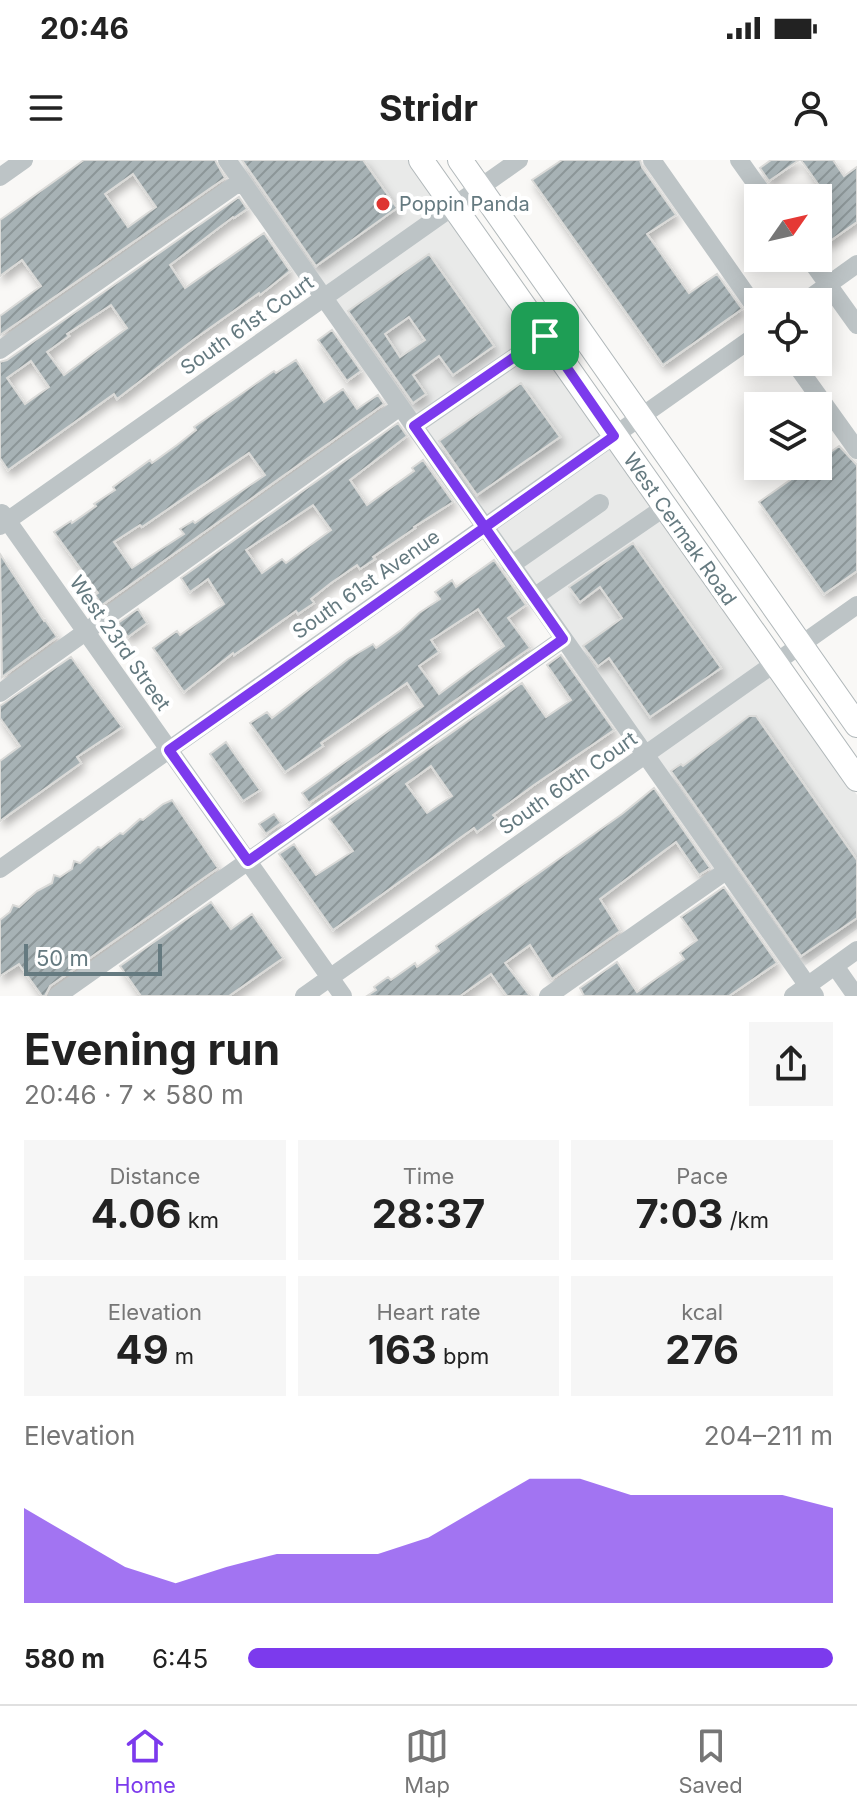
<!DOCTYPE html>
<html lang="en">
<head>
<meta charset="utf-8">
<style>
  body { margin:0; font-family:Inter,sans-serif; background:#f6f6f6; color:#222; height:100vh; display:flex; flex-direction:column; font-size:30px; white-space:nowrap }
  * { box-sizing:border-box; margin:0 }
  p { font-size:26px; color:#767676 }
  .icon { flex:none; width:44px; height:44px; fill:none; stroke:currentColor; stroke-width:2; stroke-linecap:round; stroke-linejoin:round }
  .map { position:relative; height:836px; overflow:hidden }
  .drawer { display:flex; flex-direction:column; background:#fff; flex:1 }
  .drawer>* { flex:none }
  .needle { width:52px; rotate:56deg }
  .controls { position:absolute; left:744px; top:24px; display:grid; gap:16px }
  .controls a { display:grid; place-items:center; width:88px; height:88px; border-radius:0px; background:#fff; box-shadow:0 4px 20px #0003; font-size:40px }
  .scale { position:absolute; left:24px; bottom:20px; width:138px; box-sizing:border-box; padding-left:8px; border:4px solid #657a80; border-top:0; font-size:22px; line-height:28px; white-space:nowrap; color:#657a80; -webkit-text-stroke:6px #fff; paint-order:stroke }
  .pin { position:absolute; display:grid; place-items:center; width:68px; height:68px; color:#fff; margin:-34px; border-radius:16px; box-shadow:0 4px 12px #0006 }
  .round { display:grid; place-items:center; flex:none; width:84px; height:84px; border-radius:0px; background:#f6f6f6 }
  .summary { display:flex; align-items:center; justify-content:space-between; height:136px; padding:0 24px }
  h1 { font-size:44px; font-weight:700; line-height:60px }
  .metrics { display:grid; grid-template-columns:repeat(3,1fr); gap:12px; height:136px; padding:8px 24px }
  .metrics div { display:grid; align-content:center; border-radius:0px; background:#f6f6f6; text-align:center }
  .metrics b { font-size:40px; font-weight:700 }
  .metrics small { font-size:22px; font-weight:400 }
  .metrics p { font-size:22px }
  .chart { height:224px; padding:16px 24px }
  .chart p { display:flex; justify-content:space-between }
  .chart svg { width:100%; height:144px; margin-top:8px; fill:#7c3aed; opacity:.7 }
  ul { padding:0 24px; list-style:none; font-size:26px }
  li { display:grid; grid-template-columns:128px 96px 1fr; align-items:center; height:60px }
  li i { height:20px; border-radius:10px; background:#7c3aed }
  .status { display:flex; justify-content:space-between; align-items:center; height:56px; padding:0 40px; background:#fff; direction:ltr }
  .status svg { height:22px; fill:currentColor }
  header { display:flex; justify-content:space-between; align-items:center; height:104px; padding:0 24px; background:#fff; font-size:36px; font-weight:700 }
  .menu { display:flex; justify-content:space-around; align-items:center; height:112px; border-top:2px solid #e0e0e0; background:#fff; font-size:22px; color:#767676 }
  .menu a { display:grid; justify-items:center; gap:4px }
  .menu .on { color:#7c3aed }
  .map>svg:first-child { display:block }
  .built { fill:#e9eae9 }
  .building { fill:url(#building-hatch); stroke:#dadad8; stroke-width:2; fill-rule:evenodd; filter:url(#shadow) }
  .lines { fill:none; stroke-linecap:round; stroke-linejoin:round }
  .major-casing { stroke:#b1b8ba; stroke-width:26 }
  .minor { stroke:#bdc4c6; stroke-width:18 }
  .major { stroke:#fff; stroke-width:24 }
  .route-casing { stroke:#fff; stroke-width:16 }
  .route { stroke:#7c3aed; stroke-width:10 }
  .poi-dot { fill:#de3531; stroke:#fff; stroke-width:3 }
  .labels { text-anchor:middle; stroke-width:8; stroke-linejoin:round; paint-order:stroke }
  .poi-label { font-size:20px; fill:#657a80; stroke:#fff; text-anchor:start }
  .street-label { font-size:20px; fill:#657a80; stroke:#fff }
</style>
</head>
<body>
<div class="status"><b>20:46</b><svg viewBox="0 0 49 12"><path d="M0 12V9h3v3zM5 12V6h3v6zM10 12V3h3v9zM15 12V0h3v12zM26 1h20v11H26zM47 4h2v5h-2z"/></svg></div>
<header><svg class="icon" aria-label="menu" viewBox="0 0 24 24"><path d="M4 6h16M4 12h16M4 18h16"/></svg>Stridr<svg class="icon" aria-label="person" viewBox="0 0 24 24"><circle cx="12" cy="8" r="4"/><path d="M4 21q1-7 8-7t8 7"/></svg></header>
<div class="map">
<svg width="857" height="836" viewBox="0 0 857 836">
  <defs>
    <pattern id="building-hatch" width="6" height="6" patternUnits="userSpaceOnUse" patternTransform="scale(2)"><rect width="6" height="6" fill="#a7b2b5"/><path d="M-1 1l2-2M0 6l6-6M5 7l2-2" fill="none" stroke="#8c9698"/></pattern>
    <filter id="shadow"><feDropShadow dx="3.5" dy="6" stdDeviation="4" flood-color="#0004"/></filter>
  </defs>
  <rect width="100%" height="100%" fill="#f9f8f6"/>
  <path class="built" d="M219,0H409L857,635V769L793,814Z"/>
  <path class="building" d="M84,0H215L225,18L0,175V156L41,126L22,100L0,116V60ZM133,14L156,47L128,67L105,34Z
    M242,0H363L397,48L316,106Z
    M562,0H640L642,7L676,55L647,74L689,133L717,114L742,149L663,205L532,20Z
    M771,0H799L769,21L760,8Z
    M801,0H833L844,16L857,7V62L827,83L818,70V38H798L818,24Z
    M239,37L247,49L234,58L233,57L170,105L185,128L264,73L290,111L260,135L259,133L193,180L117,239L114,234L8,310L0,298V202L7,200ZM111,145L127,168L64,215L47,192L69,176L67,174ZM31,201L49,227L25,244L7,218Z
    M429,94L494,186L453,215L439,196L413,215L426,234L413,243L348,151ZM409,157L425,180L400,197L385,174Z
    M332,170L361,211L347,221L318,180Z
    M296,200L324,242L343,229L357,249L378,235L384,244L102,445L95,435L98,433L54,372L71,361L72,363L96,346L94,344L115,330L113,327L150,300L152,303L177,285L196,270L194,267L274,211L276,213ZM249,293L265,315L195,363L193,361L180,369L184,374L132,408L114,382L140,365L142,367Z
    M521,223L560,277L477,335L439,281Z
    M398,263L407,276L350,320L367,345L414,311L412,308L423,300L453,342L414,367L415,368L373,397L375,399L360,409L357,405L331,423L311,439L314,443L298,454L296,451L234,495L233,493L184,532L153,488L177,471L180,475L224,444L208,419L190,432L181,418ZM313,345L331,370L286,403L282,399L262,413L246,390Z
    M839,286L857,305V411L824,434L759,342L810,306H818V301Z
    M633,383L721,508L650,557L609,498L598,506L583,486L622,458L600,427L580,442L569,427Z
    M0,394L44,461L45,460L57,477L2,517Z
    M494,400L526,445L508,458L530,488L309,643L302,633L423,546L407,523L321,583L323,586L285,612L250,563L267,552L272,558L348,499L373,484L376,488L401,470L419,453L440,439L435,432L452,420L456,427ZM478,449L504,486L439,534L419,506L439,492L431,480Z
    M138,449L147,463L128,477L118,463Z
    M561,495L614,570L534,625L493,655L496,658L477,672L474,668L333,770L279,694L294,684L316,715L353,691L329,659L522,523L546,557L571,540L547,505ZM431,606L452,636L427,653L406,624Z
    M71,497L122,567L77,597L81,603L0,661V601L20,586L0,558V546Z
    M749,556H756L857,700V758L801,796L671,611L681,604L683,606Z
    M226,582L260,630L243,641L210,594Z
    M654,628L710,708L699,715L676,682L600,739L620,771L552,819L530,785L505,803L530,836H507L491,814L460,836H367L376,830L374,827L388,817L391,820L415,803L417,807L439,791L436,786L622,654Z
    M172,640L218,708L50,826L45,836H42L19,804L0,816V760L10,752L13,745L19,747L37,731L52,723L54,715L60,717L72,709L74,701L80,703L98,687L101,688L120,673L123,674L140,659L143,660L163,644Z
    M274,654L281,663L266,674L259,664Z
    M724,727L777,803L729,836H584L580,828L617,802L637,832L684,799L680,793L697,780L681,757Z
    M211,742L231,769L252,754L283,798L229,836H141L120,806Z"/>
  <g class="lines">
    <defs>
      <path id="major" d="M421,0L857,619
        M460,0L857,565"/>
    </defs>
    <use href="#major" class="major-casing"/>
    <path class="minor" d="M227,0L815,836
      M652,0L758,151
      M739,0L766,38
      M0,17L24,0
      M809,98L857,165
      M804,142L857,104
      M0,190L241,21
      M794,202L857,290
      M414,266L545,176
      M2,353L343,836
      M0,366L519,0
      M511,405L600,343
      M534,437L665,347
      M0,533L400,247
      M0,709L758,174
      M835,806L856,836
      M57,836L563,479
      M304,836L857,445
      M548,836L726,711
      M793,836L857,790"/>
    <use href="#major" class="major"/>
  </g>
  <g class="lines">
    <defs>
      <path id="route" d="M545,176L614,276C466,380 318,486 169,590L248,701L563,479C513,408 464,337 414,266L545,176"/>
    </defs>
    <use href="#route" class="route-casing"/>
    <use href="#route" class="route"/>
  </g>
  <circle class="poi-dot" cx="383" cy="44" r="8"/>
  <g class="labels">
    <g class="poi-label">
      <text x="399" y="51">Poppin Panda</text>
    </g>
    <g class="street-label">
      <text transform="translate(247 165) rotate(-35)" y="7">South 61st Court</text>
      <text transform="translate(680 369) rotate(55)" y="7">West Cermak Road</text>
      <text transform="translate(366 424) rotate(-35)" y="7">South 61st Avenue</text>
      <text transform="translate(120 483) rotate(55)" y="7">West 23rd Street</text>
      <text transform="translate(568 623) rotate(-35)" y="7">South 60th Court</text>
    </g>
  </g>
</svg>
<div class="controls">
<a><svg class="needle" viewBox="-14 -14 28 28"><path d="M0-13l5 13h-10z" fill="#e53935"/><path d="M0 13l5-13h-10z" fill="#767676"/></svg></a>
<a><svg class="icon" aria-label="locate" viewBox="0 0 24 24"><circle cx="12" cy="12" r="6"/><path d="M12 2v4M12 18v4M2 12h4M18 12h4"/></svg></a>
<a><svg class="icon" aria-label="layers" viewBox="0 0 24 24"><path d="M12 4l9 5-9 5-9-5zM3 14l9 5 9-5"/></svg></a>
</div>
<div class="scale">50 m</div>
<div class="pin" style="left:545px;top:176px;background:#1e9e55"><svg class="icon" aria-label="arrive" viewBox="0 0 24 24"><path d="M6 21V4h12l-3 4 3 4H6"/></svg></div>
</div>
<section class="drawer">
<div class="summary"><div><h1>Evening run</h1><p>20:46 · 7 × 580 m</p></div><a class="round"><svg class="icon" aria-label="share" viewBox="0 0 24 24"><path d="M12 15V3M7 8l5-5 5 5M5 13v7h14v-7"/></svg></a></div>
<div class="metrics">
<div><p>Distance</p><b>4.06<small> km</small></b></div>
<div><p>Time</p><b>28:37</b></div>
<div><p>Pace</p><b>7:03<small> /km</small></b></div>
</div>
<div class="metrics">
<div><p>Elevation</p><b>49<small> m</small></b></div>
<div><p>Heart rate</p><b>163<small> bpm</small></b></div>
<div><p>kcal</p><b>276</b></div>
</div>
<div class="chart"><p><span>Elevation</span>204–211 m</p>
<svg viewBox="0 0 160 44" preserveAspectRatio="none"><path d="M0 44V15L10 24L20 33L30 38L40 33L50 29L60 29L70 29L80 24L90 15L100 6L110 6L120 11L130 11L140 11L150 11L160 15V44z"/></svg>
</div>
<ul>
<li><b>580 m</b>6:45<i style="width:100%"></i></li>
</ul>
</section>
<nav class="menu">
<a class="on"><svg class="icon" aria-label="home" viewBox="0 0 24 24"><path d="M3 11l9-7 9 7M6 9v11h12V9"/></svg>Home</a>
<a><svg class="icon" aria-label="map" viewBox="0 0 24 24"><path d="M3 6l6-2 6 2 6-2v14l-6 2-6-2-6 2zM9 4v14M15 6v14"/></svg>Map</a>
<a><svg class="icon" aria-label="saved" viewBox="0 0 24 24"><path d="M7 4h10v16l-5-4-5 4z"/></svg>Saved</a>
</nav>
</body>
</html>
